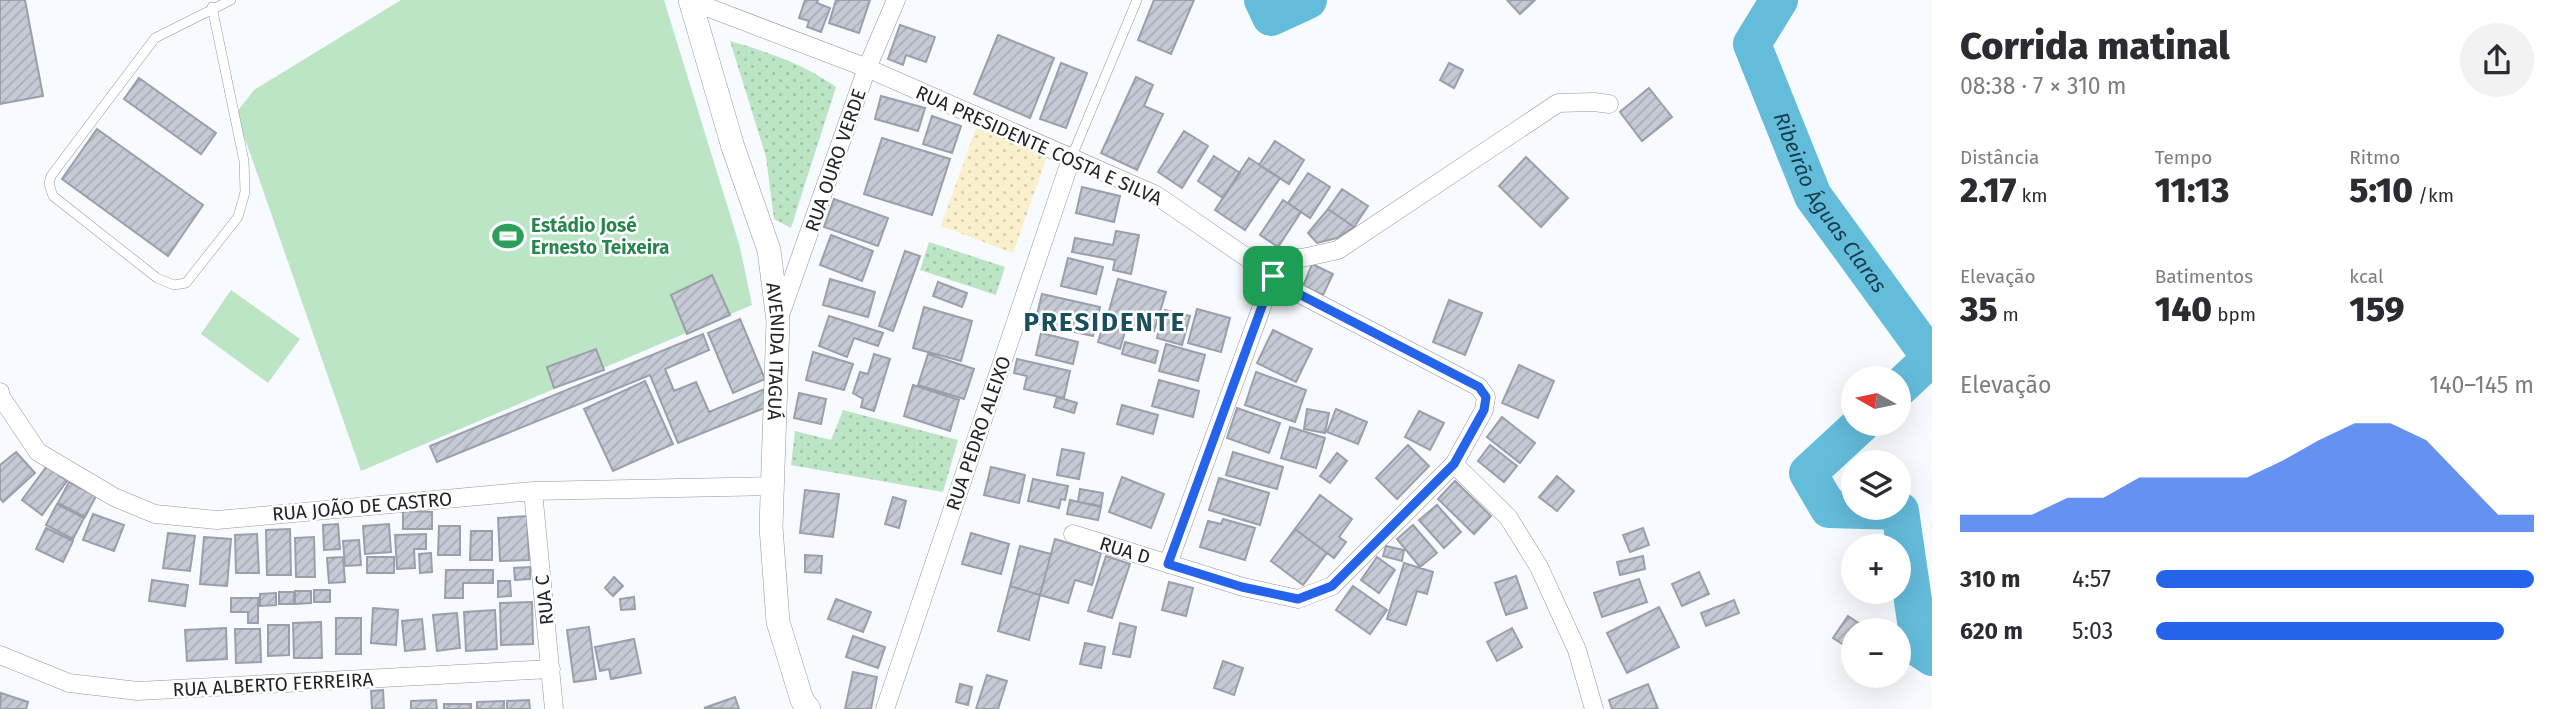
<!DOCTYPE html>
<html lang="pt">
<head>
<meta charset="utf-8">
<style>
  body { margin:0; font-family:"Fira Sans",sans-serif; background:#f2f2f3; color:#2b2b33; height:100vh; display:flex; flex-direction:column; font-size:26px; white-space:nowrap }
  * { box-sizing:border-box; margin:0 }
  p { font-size:23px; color:#7c7c81 }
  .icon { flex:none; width:38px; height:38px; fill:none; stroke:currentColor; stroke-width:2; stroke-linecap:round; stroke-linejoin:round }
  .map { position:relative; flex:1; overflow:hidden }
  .panel { display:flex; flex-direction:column; background:#fff; width:630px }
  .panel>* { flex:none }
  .needle { width:46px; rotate:279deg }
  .buttons { position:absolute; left:1841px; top:366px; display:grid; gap:14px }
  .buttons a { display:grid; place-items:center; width:70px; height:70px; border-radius:50%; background:#fff; box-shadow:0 7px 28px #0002; font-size:35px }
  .pin { position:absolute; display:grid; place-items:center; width:60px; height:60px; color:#fff; margin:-30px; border-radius:14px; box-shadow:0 4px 10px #0006 }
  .round { display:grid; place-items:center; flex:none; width:74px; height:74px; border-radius:37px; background:#f2f2f3 }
  .head { display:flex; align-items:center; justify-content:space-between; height:119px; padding:0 28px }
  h1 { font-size:38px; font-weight:800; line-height:52px }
  .figures { display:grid; grid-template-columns:repeat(3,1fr); gap:10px; height:119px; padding:7px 28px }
  .figures div { display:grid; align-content:center }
  .figures b { font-size:35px; font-weight:800 }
  .figures small { font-size:19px; font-weight:400 }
  .figures p { font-size:19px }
  .chart { height:196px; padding:14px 28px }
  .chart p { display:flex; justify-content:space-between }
  .chart svg { width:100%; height:126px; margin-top:7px; fill:#2563eb; opacity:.7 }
  ul { padding:0 28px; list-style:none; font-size:23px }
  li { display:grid; grid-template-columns:112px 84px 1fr; align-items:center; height:52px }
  li i { height:18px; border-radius:9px; background:#2563eb }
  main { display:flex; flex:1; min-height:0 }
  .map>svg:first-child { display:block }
  .grass { fill:url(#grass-dots) }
  .sand { fill:url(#sand-dots) }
  .pitch { fill:#bce5c5 }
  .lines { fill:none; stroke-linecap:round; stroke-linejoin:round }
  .river { stroke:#64bcdb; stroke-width:38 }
  .building { fill:url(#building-hatch); stroke:#9a9fa9; stroke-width:2 }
  .service-casing { stroke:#9297a1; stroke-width:10 }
  .minor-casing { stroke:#9297a1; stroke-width:19 }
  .tertiary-casing { stroke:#9297a1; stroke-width:24 }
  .service { stroke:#fff; stroke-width:9 }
  .minor { stroke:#fff; stroke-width:18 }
  .tertiary { stroke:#fff; stroke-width:23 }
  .route-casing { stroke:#fff; stroke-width:14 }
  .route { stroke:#2563eb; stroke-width:9 }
  .labels { text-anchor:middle; stroke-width:5; stroke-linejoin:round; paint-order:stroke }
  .street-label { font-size:19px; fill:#222428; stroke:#fff }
  .leisure-label { font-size:19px; font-weight:bold; fill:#27864d; stroke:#fff; text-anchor:start }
  .water-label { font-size:21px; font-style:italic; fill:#143c4a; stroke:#fff }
  .district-label { font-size:26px; font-weight:bold; letter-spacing:2px; fill:#1a4f5e; stroke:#fff }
</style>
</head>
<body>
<main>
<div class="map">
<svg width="1932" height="709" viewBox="0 0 1932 709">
  <defs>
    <pattern id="grass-dots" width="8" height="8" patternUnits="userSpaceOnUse" patternTransform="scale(1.75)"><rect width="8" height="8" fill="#bce5c5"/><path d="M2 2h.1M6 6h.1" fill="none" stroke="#a1c4a9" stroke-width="1.8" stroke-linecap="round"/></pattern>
    <pattern id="sand-dots" width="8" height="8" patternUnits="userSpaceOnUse" patternTransform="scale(1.75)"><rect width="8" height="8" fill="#faf0cb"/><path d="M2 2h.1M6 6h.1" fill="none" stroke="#d6ceae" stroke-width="1.8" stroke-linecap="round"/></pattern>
    <pattern id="building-hatch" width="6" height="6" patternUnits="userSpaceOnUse" patternTransform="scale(1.75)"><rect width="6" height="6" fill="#c5cad5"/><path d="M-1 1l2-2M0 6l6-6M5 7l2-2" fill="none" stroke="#a9adb7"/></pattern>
  </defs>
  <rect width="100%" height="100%" fill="#f7fafe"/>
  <path class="grass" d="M730,41C768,52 804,64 836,87L791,228L774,219L766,157Z
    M929,242L1005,267L996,295L920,270Z
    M843,410L958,440L943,492L791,465L795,431L831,440Z"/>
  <path class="sand" d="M976,128L1048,154L1013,253L941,226Z"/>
  <path class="pitch" d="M401,0H664L740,247L752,305L361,471L236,113L254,90Z
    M231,290L300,339L268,383L201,334Z"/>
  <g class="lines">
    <g class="river">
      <path d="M1263,0L1271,17L1308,0"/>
      <path id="s1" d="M1779,0L1752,44L1813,196L1931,358L1899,388"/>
      <path d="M1861,424L1808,473L1829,509L1900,511L1920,649L1932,657"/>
    </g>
  </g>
  <path class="building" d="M0,0H25L43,96L0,104Z
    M805,0H818L817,3L830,8L821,32L807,27L809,21L799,18Z
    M836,0H870L859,33L829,23Z
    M1154,0H1194L1171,54L1138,40Z
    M1507,0H1535L1520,14Z
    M900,25L935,37L926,62L906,55L903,65L888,59Z
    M998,35L1054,58L1030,118L974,94Z
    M1061,63L1087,73L1066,128L1040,119Z
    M1449,63L1463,70L1454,88L1440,80Z
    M1136,77L1153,85L1144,106L1163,114L1137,170L1101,153Z
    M139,78L216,133L201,154L124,99Z
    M1649,88L1672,117L1642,141L1620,112Z
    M881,96L925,108L918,131L875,119Z
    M932,116L961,126L952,153L923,144Z
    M97,129L203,205L168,256L62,179Z
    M1184,131L1208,146L1182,188L1158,172Z
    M882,138L950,159L932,215L864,194Z
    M1275,141L1304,160L1289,184L1259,165Z
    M1214,156L1240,173L1223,198L1198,181Z
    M1526,157L1568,198L1541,227L1499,186Z
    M1249,158L1280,178L1245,230L1215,210Z
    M1308,173L1330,187L1310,218L1288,203Z
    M1082,187L1120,196L1114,222L1076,213Z
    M1342,189L1368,206L1354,227L1328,209Z
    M834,199L888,218L878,246L824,227Z
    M1283,200L1301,212L1278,247L1260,235Z
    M1328,209L1354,227L1337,238L1317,243L1308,233Z
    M1116,231L1139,235L1131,274L1113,270L1115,260L1072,252L1075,238L1113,245Z
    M831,235L873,251L862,281L820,265Z
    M905,251L920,256L893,331L879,326Z
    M1068,258L1103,267L1096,294L1061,286Z
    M1312,264L1333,274L1323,295L1303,286Z
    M712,275L730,315L687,334L671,295Z
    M830,279L875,292L868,317L823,305Z
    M1118,279L1166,292L1154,331L1107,318Z
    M938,282L967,293L962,307L933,296Z
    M1042,294L1100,307L1093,336L1035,323Z
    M1449,300L1482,313L1465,355L1433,342Z
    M924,307L972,321L961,361L913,348Z
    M1197,309L1230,318L1221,352L1188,343Z
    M1165,310L1190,316L1182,345L1157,338Z
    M829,316L883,333L878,346L854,338L847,357L819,346Z
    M740,319L765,379L733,393L708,333Z
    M1104,322L1126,328L1120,349L1098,342Z
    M1273,330L1312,349L1296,382L1257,363Z
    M1041,333L1078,342L1073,364L1036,355Z
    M703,334L709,350L665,369L674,391L696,382L709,412L767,388L774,404L678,443L650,375L437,462L430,446Z
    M1125,342L1158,351L1155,363L1122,354Z
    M1166,344L1205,355L1198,381L1159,371Z
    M596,349L604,370L554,388L547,367Z
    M813,352L853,364L844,390L806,380Z
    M874,354L890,359L874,411L861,407L863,399L853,393L860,372L868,374Z
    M928,354L974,369L964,399L918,385Z
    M1017,359L1070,371L1064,398L1024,389L1027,376L1014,373Z
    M1519,365L1554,381L1538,418L1502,403Z
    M1256,372L1306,390L1295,422L1245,405Z
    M1159,380L1199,391L1193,417L1152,406Z
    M645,381L673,444L613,471L584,409Z
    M913,385L959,400L950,431L904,416Z
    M799,393L826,399L821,424L794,418Z
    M1057,397L1077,403L1074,413L1054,407Z
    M1122,405L1158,415L1153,434L1117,424Z
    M1237,408L1280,423L1269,453L1227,438Z
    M1307,409L1329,413L1325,433L1304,429Z
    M1336,409L1367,422L1358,444L1327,432Z
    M1419,411L1444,423L1430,450L1405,437Z
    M1502,417L1535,443L1520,463L1487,437Z
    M1290,427L1325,438L1316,468L1281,458Z
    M1408,445L1429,466L1397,499L1376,478Z
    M1490,445L1517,466L1504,482L1478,461Z
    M1062,449L1084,453L1079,479L1057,475Z
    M16,452L35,473L3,502L0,498V465Z
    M1233,452L1283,467L1277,489L1226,475Z
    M1337,453L1347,461L1330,483L1320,476Z
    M47,466L67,481L42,515L22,500Z
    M991,467L1025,475L1019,503L984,495Z
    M1557,476L1574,491L1557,511L1539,497Z
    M1122,477L1164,494L1151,528L1109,512Z
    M1219,478L1269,493L1260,525L1209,510Z
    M1033,479L1068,486L1065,500L1061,499L1059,508L1028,501Z
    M1455,481L1491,516L1474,534L1438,499Z
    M69,482L96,496L85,517L58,503Z
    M1080,489L1103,493L1101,506L1078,502Z
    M805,490L839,494L833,537L800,533Z
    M1320,495L1352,519L1339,537L1346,542L1334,558L1295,529Z
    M893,497L906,501L899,528L885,524Z
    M1070,500L1101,507L1098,520L1067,514Z
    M57,504L84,518L73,539L46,525Z
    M1437,505L1461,532L1444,548L1419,520Z
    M403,511L432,512V529H403Z
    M93,514L124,525L114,551L83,540Z
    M527,516L529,560L500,561L498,518Z
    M1223,519L1255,528L1245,560L1200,547L1208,521L1221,524Z
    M338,524L340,549L324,550L323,525Z
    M389,524L391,552L365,554L363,526Z
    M1413,525L1437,553L1420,567L1397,539Z
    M439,526H460V555H438Z
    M46,528L73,541L63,562L36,549Z
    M1643,528L1649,545L1630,552L1623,535Z
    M290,529L291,575H267L266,530Z
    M1295,529L1327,553L1303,585L1271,561Z
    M471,531H492V560H470Z
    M168,533L195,536L190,571L163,568Z
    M971,533L1009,544L1001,574L962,564Z
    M257,534L259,573H236L235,535Z
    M426,534V549H414L415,568L397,569L395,535Z
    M204,537L231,539L227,586L200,584Z
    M314,537L315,577H296L295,538Z
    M1055,539L1101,553L1092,585L1075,580L1068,603L1040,595Z
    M359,540L361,565L345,566L343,541Z
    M1020,546L1051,554L1040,595L1010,586Z
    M1386,546L1404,550L1402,561L1383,556Z
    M431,553L432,572L420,573L419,554Z
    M805,555L822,556L821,573L805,572Z
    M1106,556L1130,564L1112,618L1088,611Z
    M1643,556L1645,569L1620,575L1617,562Z
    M343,557L345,582L329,583L327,558Z
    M367,557H394V573H367Z
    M1377,557L1395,570L1379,593L1361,580Z
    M1404,563L1433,572L1427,594L1417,591L1406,625L1387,619Z
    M530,567V579L515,580L514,568Z
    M446,570H493V583H463V598H445Z
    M1699,572L1709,594L1682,606L1672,584Z
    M1516,576L1527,608L1506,615L1495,583Z
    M614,577L623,586L613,596L605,588Z
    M1639,579L1647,602L1602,617L1594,593Z
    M152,580L188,585L185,606L149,601Z
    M498,581H510L511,596L498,597Z
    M1169,582L1193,588L1186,616L1162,610Z
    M1010,586L1040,595L1029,640L998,631Z
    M1353,586L1387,610L1370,634L1336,610Z
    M314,590H330V602H314Z
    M295,591H311V603L295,604Z
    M279,592H294V604H279Z
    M276,593V605L260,606V594Z
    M634,597L635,609L621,610L620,599Z
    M231,598H258V623H248V612H231Z
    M836,599L871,612L863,632L828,619Z
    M1734,600L1739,613L1706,626L1701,613Z
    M532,602L533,644L501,645L500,603Z
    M1659,607L1679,647L1627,673L1607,633Z
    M373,608L398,610L396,645L371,643Z
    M495,610L497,649L466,651L464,612Z
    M457,613L460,648L437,651L433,615Z
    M1848,616L1869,630H1853V651L1833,638Z
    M336,618H361V654H336Z
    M422,619L425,649L405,651L402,621Z
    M321,622L322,658H294L293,623Z
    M1120,623L1136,627L1130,657L1113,654Z
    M268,625H289V655L268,656Z
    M589,627L596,679L574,682L567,630Z
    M226,628L227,659L187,661L185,630Z
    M1512,628L1522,647L1497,661L1487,642Z
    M235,629H260L261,662L236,663Z
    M853,636L885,647L878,668L846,657Z
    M634,639L641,673L611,679L609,669L600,671L595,647Z
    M1085,643L1105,647L1101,668L1080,664Z
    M1223,661L1243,668L1234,695L1214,688Z
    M853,672L877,677L871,709H845Z
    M987,675L1007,681L998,709H976Z
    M960,684L972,687L968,705L956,702Z
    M1648,684L1658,709H1612L1609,700Z
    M383,690L384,708L372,709L371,691Z
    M1,693L28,702L26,709H0Z
    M735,697L739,709L704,708Z
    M436,700L437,709H411V701Z
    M529,700L530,709H507V701Z
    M504,701V709H477V702Z
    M444,704H471V709H444Z"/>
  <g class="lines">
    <defs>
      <path id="service" d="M212,7L244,161L245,192L238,217L186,283L174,285L157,278L53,196L49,184L51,176L155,38L231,0
        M1072,156L1137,0"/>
      <path id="minor" d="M691,1L867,68L1156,195L1298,293L1479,387L1486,397L1484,410L1454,464L1332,586L1298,599L1243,587L1073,534
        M1246,256L1302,258L1338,250L1558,103L1594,102L1609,104
        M779,318L867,68L896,0
        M0,392L1,397L38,452L114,497L155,514L217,520L533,491L773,486
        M1454,464L1508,517L1539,567L1577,650L1594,709
        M533,491L554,709
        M1168,564L1273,276
        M0,655L69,683L138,691L551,669
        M885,709L1072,156"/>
      <g id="tertiary">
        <path id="s2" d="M690,0L733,147L769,250L778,321L771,527L778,622L802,700L809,709"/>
      </g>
    </defs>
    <use href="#service" class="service-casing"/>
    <use href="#minor" class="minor-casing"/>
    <use href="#tertiary" class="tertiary-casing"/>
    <use href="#service" class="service"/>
    <use href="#minor" class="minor"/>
    <use href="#tertiary" class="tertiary"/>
  </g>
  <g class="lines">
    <defs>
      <path id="route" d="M1273,276L1297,293L1479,387L1486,397L1484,410L1454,464L1332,586L1298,599L1242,587L1168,564Z"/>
    </defs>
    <use href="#route" class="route-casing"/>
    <use href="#route" class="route"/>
  </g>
  <defs>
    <symbol id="stadium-bare" viewBox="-9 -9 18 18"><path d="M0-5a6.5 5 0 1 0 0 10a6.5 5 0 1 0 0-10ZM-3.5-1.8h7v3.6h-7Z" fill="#2e9e5b" stroke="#fff" stroke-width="2.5" paint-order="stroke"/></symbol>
  </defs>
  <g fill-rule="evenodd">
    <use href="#stadium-bare" x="486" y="214" width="44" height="44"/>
  </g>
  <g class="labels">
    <g class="street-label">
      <text transform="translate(1039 145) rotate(24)" y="7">RUA PRESIDENTE COSTA E SILVA</text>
      <text transform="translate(835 160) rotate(-71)" y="7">RUA OURO VERDE</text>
      <text dy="7" stroke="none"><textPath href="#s2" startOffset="364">AVENIDA ITAGUÁ</textPath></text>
      <text transform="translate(978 433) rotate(-71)" y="7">RUA PEDRO ALEIXO</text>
      <text transform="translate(362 506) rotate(-5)" y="7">RUA JOÃO DE CASTRO</text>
      <text transform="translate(1125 550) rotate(17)" y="7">RUA D</text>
      <text transform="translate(544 600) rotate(-96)" y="7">RUA C</text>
      <text transform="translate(273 684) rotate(-3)" y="7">RUA ALBERTO FERREIRA</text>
    </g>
    <g class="leisure-label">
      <text x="531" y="232">Estádio José<tspan x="531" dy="22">Ernesto Teixeira</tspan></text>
    </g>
    <g class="water-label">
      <text dy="7" stroke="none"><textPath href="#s1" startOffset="229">Ribeirão Águas Claras</textPath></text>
    </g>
    <g class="district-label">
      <text x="1105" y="331">PRESIDENTE</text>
    </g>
  </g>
</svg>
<div class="buttons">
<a><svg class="needle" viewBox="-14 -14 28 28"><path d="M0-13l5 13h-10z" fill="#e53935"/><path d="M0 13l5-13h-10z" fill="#7c7c81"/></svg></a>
<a><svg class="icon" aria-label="layers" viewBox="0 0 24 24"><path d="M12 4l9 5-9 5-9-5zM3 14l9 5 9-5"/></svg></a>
<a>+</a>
<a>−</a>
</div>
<div class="pin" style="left:1273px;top:276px;background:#1e9e55"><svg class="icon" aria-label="arrive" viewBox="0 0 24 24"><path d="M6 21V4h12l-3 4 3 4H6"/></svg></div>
</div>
<section class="panel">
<div class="head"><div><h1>Corrida matinal</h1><p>08:38 · 7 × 310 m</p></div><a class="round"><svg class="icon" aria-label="share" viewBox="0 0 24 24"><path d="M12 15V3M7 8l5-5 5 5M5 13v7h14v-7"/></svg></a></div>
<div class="figures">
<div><p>Distância</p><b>2.17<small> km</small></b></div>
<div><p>Tempo</p><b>11:13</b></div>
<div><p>Ritmo</p><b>5:10<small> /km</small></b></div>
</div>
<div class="figures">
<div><p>Elevação</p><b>35<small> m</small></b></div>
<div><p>Batimentos</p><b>140<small> bpm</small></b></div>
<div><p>kcal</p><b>159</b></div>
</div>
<div class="chart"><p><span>Elevação</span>140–145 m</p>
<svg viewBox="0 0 160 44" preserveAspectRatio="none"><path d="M0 44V38L10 38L20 38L30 32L40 32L50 25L60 25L70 25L80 25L90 19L100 12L110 6L120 6L130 12L140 25L150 38L160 38V44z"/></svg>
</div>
<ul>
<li><b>310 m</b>4:57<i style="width:100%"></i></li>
<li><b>620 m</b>5:03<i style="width:92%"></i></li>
</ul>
</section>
</main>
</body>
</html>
